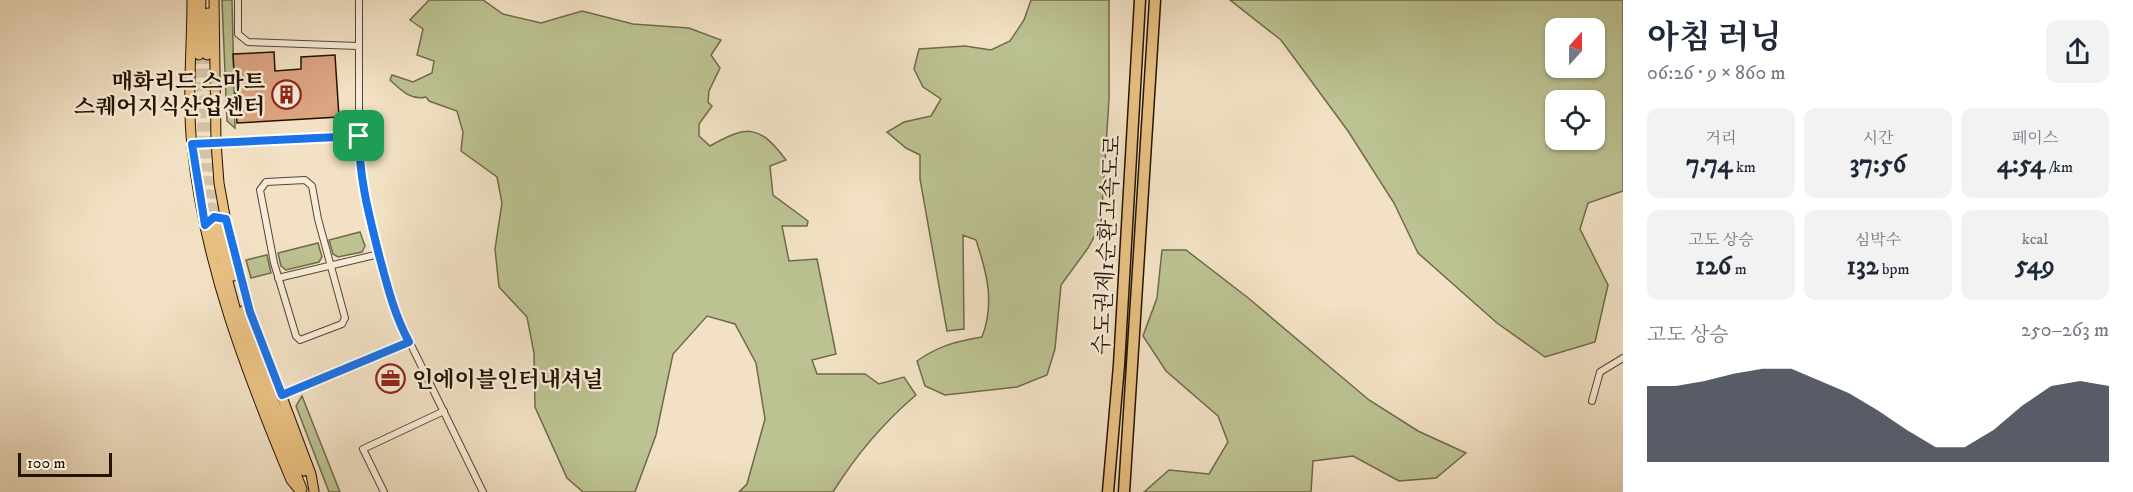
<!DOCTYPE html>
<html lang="ko">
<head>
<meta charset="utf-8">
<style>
  body { margin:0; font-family:"IM FELL DW Pica","Noto Serif KR",serif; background:#f2f2f3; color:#1f2937; height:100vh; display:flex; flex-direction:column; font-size:22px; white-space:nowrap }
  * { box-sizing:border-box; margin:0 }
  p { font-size:20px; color:#747a83 }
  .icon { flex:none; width:33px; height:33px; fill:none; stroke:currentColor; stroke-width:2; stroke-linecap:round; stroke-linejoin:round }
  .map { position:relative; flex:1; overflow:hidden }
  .side { display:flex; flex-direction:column; background:#fff; width:510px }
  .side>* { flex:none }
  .needle { width:39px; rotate:21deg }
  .tools { position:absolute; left:1545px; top:18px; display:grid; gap:12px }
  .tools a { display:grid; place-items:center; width:60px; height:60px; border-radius:12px; background:#fff; box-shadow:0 2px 4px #0004; font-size:30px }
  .scale { position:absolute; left:18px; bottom:15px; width:94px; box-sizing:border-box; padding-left:6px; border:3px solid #231301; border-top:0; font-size:16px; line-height:21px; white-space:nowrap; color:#231301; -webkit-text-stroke:4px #f7ecd9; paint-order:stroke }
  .pin { position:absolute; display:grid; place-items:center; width:51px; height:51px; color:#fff; margin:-26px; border-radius:12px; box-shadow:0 3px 9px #0006 }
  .round { display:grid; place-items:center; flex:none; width:63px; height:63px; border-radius:12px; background:#f2f2f3 }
  .summary { display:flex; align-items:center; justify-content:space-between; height:102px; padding:0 24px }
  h1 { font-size:33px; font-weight:700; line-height:45px }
  .stats { display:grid; grid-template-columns:repeat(3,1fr); gap:9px; height:102px; padding:6px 24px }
  .stats div { display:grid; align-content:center; border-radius:12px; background:#f2f2f3; text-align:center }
  .stats b { font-size:26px; font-weight:700 }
  .stats small { font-size:16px; font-weight:400 }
  .stats p { font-size:16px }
  .chart { height:168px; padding:12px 24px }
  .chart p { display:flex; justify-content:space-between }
  .chart svg { width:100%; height:108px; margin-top:6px; fill:#111827; opacity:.7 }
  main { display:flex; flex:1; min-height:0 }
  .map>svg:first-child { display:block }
  .green { fill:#bcc292; stroke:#706a4a; stroke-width:1.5; fill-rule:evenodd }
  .building { fill:#dca481; stroke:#231301; stroke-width:1.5 }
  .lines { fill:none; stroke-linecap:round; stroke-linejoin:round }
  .primary-tunnel { stroke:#d3c2a7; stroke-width:9; stroke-dasharray:9 4.5; stroke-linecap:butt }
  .street-casing { stroke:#574632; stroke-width:8 }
  .primary-casing { stroke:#231301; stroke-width:11 }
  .highway-casing { stroke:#231301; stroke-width:13 }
  .street { stroke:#f7ecd9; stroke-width:6 }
  .primary { stroke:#e9c082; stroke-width:9 }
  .highway { stroke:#e9c082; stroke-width:10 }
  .route-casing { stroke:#fff; stroke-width:12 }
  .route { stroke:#1a73e8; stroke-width:8 }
  .labels { text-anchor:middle; stroke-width:5; stroke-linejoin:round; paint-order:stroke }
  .poi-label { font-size:22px; font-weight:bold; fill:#231301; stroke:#f7ecd9; text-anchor:end }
  .street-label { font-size:22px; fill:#231301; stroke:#f7ecd9 }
</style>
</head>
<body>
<main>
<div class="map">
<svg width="1623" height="492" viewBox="0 0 1623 492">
  <rect width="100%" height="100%" fill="#f2e1c4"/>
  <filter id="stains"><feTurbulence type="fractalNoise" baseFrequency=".00333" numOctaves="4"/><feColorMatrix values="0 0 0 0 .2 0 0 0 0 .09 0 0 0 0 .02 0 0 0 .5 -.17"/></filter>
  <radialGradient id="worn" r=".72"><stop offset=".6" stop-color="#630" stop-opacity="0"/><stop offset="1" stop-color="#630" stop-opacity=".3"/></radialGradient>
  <path class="green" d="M222,0H232L235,128L227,121Z
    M429,0H483L503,14L541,23L582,11L633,24L689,28L721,40L711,55L720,68L709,91L708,102L712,106L699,124V136L710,146C747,125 759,124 786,160L770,166L773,195L808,221L807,226H782L789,261L817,259L836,354L812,360L817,374H865L879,384L904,377L916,395C883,423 856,455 833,492H739L747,484L765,419L756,363L735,324L707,316L673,354L656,435L635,492H583L567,478L535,407L534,353L527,317L499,287L495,249L502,203L497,177L461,151L463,132L457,111L429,101L426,97C411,101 401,90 390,80L392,75L413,82L432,73L434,61L417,55L423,29L410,20Z
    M1031,0H1109V99L1101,224L1088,248L1061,285L1055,349L1047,375L1017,387L945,395L925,386L917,361C938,346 957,341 982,337C995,303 987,273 976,240L963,235L964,329L947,331L920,179V155L906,148L887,132L904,122L931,116L941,99L923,87L914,69L919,49L965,46L991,50L1010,41L1024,20Z
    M1230,0H1623V191L1588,203L1580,229L1608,285L1595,342L1545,357L1497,323L1418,253L1394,203L1348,131L1281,40ZM1556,28H1594V68H1556ZM1556,100H1594V140H1556Z
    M360,232L365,246L362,252L338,257L333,254L329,240Z
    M318,243L322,257L319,262L286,270L281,266L278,253Z
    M1162,250H1186L1247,297L1369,400L1418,431L1466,453L1436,478L1399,481L1353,456L1313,461L1311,492H1144L1169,470L1209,474L1228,442L1218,416L1166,371L1143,336L1157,298Z
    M267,255L271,273L251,278L246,260Z
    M302,396L340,492H329L296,406Z"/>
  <path class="building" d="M274,52L275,71L301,69V57L335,55L339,117L237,123L233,54Z"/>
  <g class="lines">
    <path class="primary-tunnel" d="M199,55L203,169L213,225
      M207,55C207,112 208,167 220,223"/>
    <defs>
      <path id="street" d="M238,0V34L248,42L358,46
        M359,0V151L366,207L392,306L483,492
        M192,144L359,137
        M305,180L312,186L318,219L345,318L342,324L300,340L296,336L274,263L260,190L266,182Z
        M278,278L379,254
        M281,395L409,342
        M1592,401L1600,372L1623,358
        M384,492L363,449L444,411"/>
      <path id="primary" d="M192,0C192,46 187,100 192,146C204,263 246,372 291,480L301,492
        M214,0L216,142L219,183L225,216L250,312L311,474L314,491
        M199,55L201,0
        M207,55L208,13
        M205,225L215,217L226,219
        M213,225L246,349L302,489
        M220,225L234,276
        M244,310C259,365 279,420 304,471"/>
      <path id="highway" d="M1108,492L1119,365L1140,0
        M1124,492L1155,0"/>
    </defs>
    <use href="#street" class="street-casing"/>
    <use href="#primary" class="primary-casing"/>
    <use href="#highway" class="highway-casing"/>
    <use href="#street" class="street"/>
    <use href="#primary" class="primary"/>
    <use href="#highway" class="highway"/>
  </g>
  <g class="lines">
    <defs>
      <path id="route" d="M359,136C359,178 369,215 379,255C387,285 394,314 409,342L282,395L250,312L226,219L214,217L205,225L192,144Z"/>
    </defs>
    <use href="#route" class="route-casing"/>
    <use href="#route" class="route"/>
  </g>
  <defs>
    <symbol id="building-ring" viewBox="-11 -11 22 22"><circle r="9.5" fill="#f7ecd9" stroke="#8f2418" stroke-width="1.5"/><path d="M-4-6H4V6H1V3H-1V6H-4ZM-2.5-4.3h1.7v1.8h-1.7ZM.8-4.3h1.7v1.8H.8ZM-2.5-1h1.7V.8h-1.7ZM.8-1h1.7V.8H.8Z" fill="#8f2418"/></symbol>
    <symbol id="office-ring" viewBox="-11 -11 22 22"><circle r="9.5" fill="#f7ecd9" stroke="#8f2418" stroke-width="1.5"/><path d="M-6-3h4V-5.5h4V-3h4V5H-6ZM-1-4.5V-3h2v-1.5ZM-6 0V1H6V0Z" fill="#8f2418"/></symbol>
  </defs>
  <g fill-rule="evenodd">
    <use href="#building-ring" x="270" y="78" width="33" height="33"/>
    <use href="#office-ring" x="374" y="362" width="33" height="33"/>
  </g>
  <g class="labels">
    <g class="poi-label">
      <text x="265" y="89">매화리드 스마트<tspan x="265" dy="25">스퀘어지식산업센터</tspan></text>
      <text x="412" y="387" text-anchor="start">인에이블인터내셔널</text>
    </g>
    <g class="street-label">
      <text transform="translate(1106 245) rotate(-87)" y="8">수도권제1순환고속도로</text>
    </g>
  </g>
  <rect width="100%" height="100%" filter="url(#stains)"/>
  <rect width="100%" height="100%" fill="url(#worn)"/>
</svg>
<div class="tools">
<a><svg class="needle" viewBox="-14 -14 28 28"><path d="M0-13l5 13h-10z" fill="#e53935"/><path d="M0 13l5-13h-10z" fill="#747a83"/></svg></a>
<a><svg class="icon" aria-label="locate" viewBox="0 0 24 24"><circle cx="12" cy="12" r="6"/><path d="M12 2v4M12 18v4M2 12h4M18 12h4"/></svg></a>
</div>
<div class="scale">100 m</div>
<div class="pin" style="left:359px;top:136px;background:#1e9e55"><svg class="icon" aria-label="arrive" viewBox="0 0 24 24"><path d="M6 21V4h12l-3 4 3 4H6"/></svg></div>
</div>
<section class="side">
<div class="summary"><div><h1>아침 러닝</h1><p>06:26 · 9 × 860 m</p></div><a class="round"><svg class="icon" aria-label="share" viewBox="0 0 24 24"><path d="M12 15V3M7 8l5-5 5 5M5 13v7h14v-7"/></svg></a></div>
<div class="stats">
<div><p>거리</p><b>7.74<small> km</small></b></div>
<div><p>시간</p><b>37:56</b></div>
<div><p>페이스</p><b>4:54<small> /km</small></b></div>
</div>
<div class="stats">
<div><p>고도 상승</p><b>126<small> m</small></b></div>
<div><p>심박수</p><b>132<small> bpm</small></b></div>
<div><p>kcal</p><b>549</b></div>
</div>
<div class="chart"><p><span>고도 상승</span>250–263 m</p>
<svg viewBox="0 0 160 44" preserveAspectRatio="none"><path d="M0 44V13L10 13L20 11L30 8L40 6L50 6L60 11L70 16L80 23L90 31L100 38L110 38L120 31L130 21L140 13L150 11L160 13V44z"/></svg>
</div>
</section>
</main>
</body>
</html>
